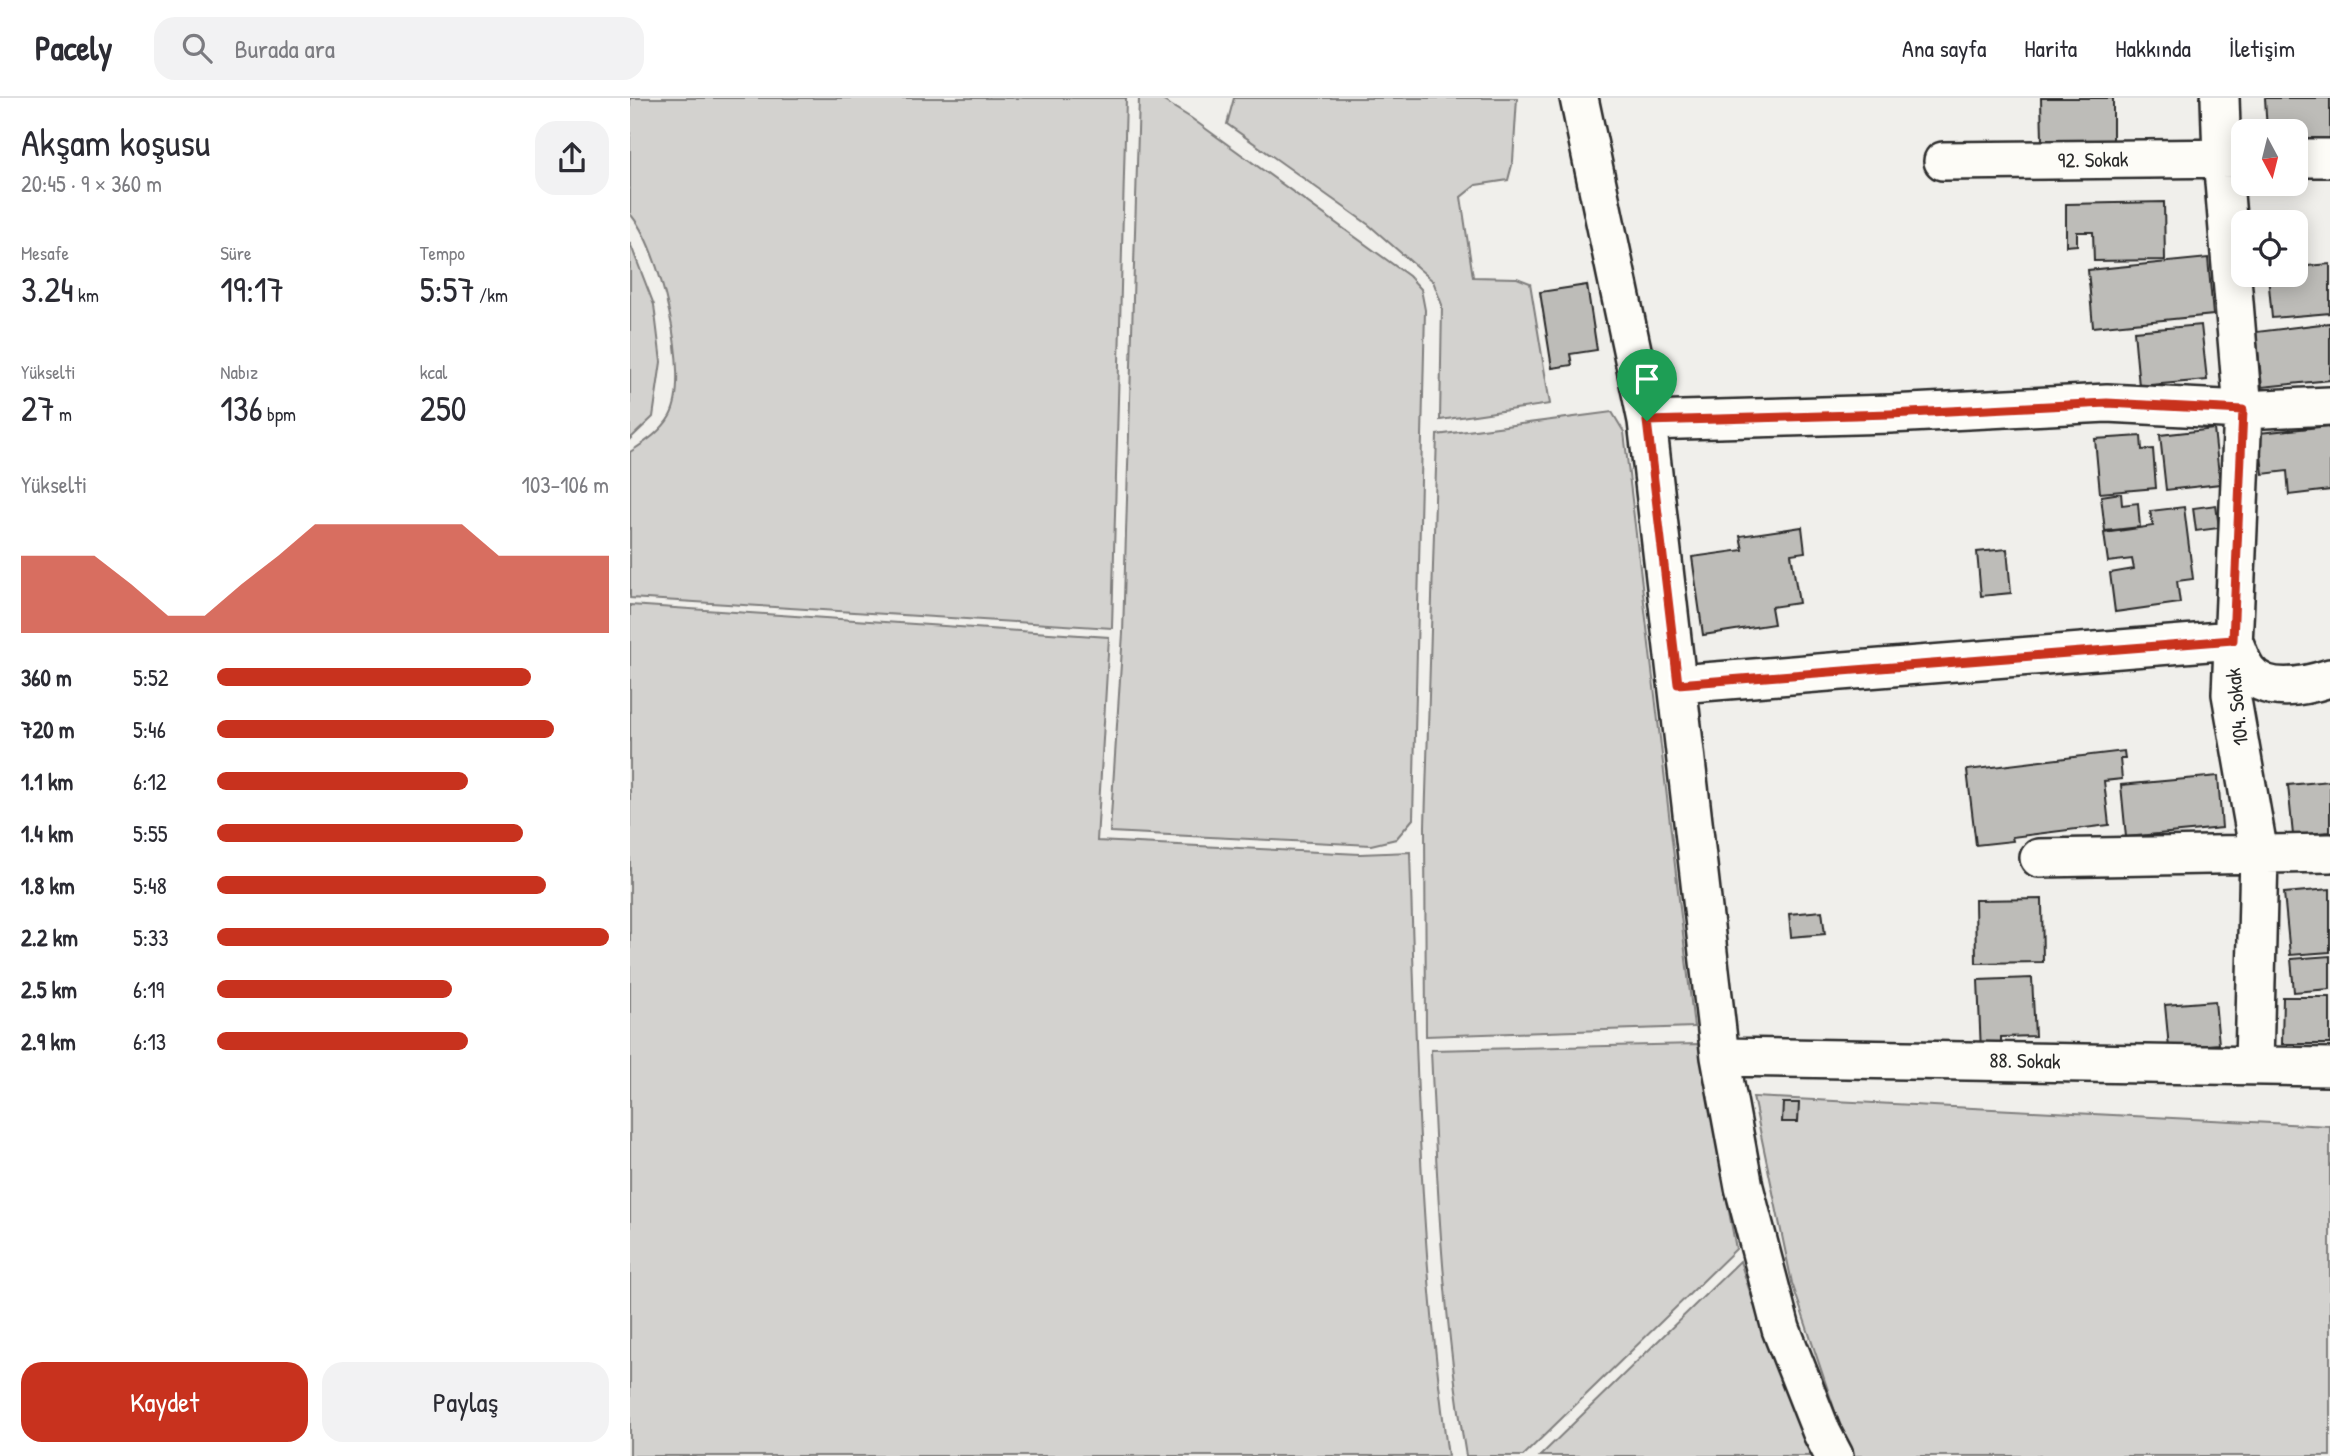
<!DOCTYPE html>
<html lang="tr">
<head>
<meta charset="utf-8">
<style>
  body { margin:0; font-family:"Patrick Hand",sans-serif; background:#f2f2f3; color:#2b2b33; height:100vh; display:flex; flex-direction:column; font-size:26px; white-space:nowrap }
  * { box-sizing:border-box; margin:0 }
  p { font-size:23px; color:#7c7c81 }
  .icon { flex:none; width:38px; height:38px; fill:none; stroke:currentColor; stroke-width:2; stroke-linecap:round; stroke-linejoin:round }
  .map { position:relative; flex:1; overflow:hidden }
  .drawer { display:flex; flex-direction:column; background:#fff; width:630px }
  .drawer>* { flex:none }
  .needle { width:46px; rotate:173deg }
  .tools { position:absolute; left:1601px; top:21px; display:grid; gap:14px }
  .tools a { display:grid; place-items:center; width:77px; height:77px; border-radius:14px; background:#fff; box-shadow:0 4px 18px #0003; font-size:35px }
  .pin { position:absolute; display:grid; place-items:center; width:60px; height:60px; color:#fff; margin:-72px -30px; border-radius:50% 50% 50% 0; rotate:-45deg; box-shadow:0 0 7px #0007 }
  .pin .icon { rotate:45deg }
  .round { display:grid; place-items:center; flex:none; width:74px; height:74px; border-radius:21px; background:#f2f2f3 }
  .headline { display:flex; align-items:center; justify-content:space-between; height:119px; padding:0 21px }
  h1 { font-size:38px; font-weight:600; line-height:52px }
  .stats { display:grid; grid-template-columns:repeat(3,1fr); gap:10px; height:119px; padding:7px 21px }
  .stats div { display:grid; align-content:center }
  .stats b { font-size:35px; font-weight:600 }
  .stats small { font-size:19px; font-weight:400 }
  .stats p { font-size:19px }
  .chart { height:196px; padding:14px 21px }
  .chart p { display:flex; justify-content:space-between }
  .chart svg { width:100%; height:126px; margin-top:7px; fill:#c8321e; opacity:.7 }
  .button { display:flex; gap:14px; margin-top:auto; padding:14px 21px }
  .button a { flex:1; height:80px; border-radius:21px; background:#c8321e; color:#fff; font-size:28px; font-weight:600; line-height:80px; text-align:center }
  .button a+a { background:#f2f2f3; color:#2b2b33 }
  ul { padding:0 21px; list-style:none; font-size:23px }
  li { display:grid; grid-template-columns:112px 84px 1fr; align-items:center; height:52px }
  li i { height:18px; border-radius:9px; background:#c8321e }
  header { display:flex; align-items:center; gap:42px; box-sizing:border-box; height:98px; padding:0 35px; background:#fff; border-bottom:2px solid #e1e1e2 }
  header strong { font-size:33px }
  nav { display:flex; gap:38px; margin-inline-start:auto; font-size:24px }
  .search { width:490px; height:63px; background:#f2f2f3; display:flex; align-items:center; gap:18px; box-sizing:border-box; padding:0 24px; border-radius:21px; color:#7c7c81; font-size:26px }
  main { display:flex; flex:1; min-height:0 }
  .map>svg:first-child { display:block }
  .green { fill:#d3d2cf; stroke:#7f7e7d; stroke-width:2 }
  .building { fill:#bdbcb8; stroke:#2b2b2b; stroke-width:2 }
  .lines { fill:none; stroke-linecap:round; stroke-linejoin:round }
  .minor-casing { stroke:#2b2b2b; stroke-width:42 }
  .minor { stroke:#fdfcf7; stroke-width:37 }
  .route-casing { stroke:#fff; stroke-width:14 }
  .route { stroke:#c8321e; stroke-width:9 }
  .labels { text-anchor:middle; stroke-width:7; stroke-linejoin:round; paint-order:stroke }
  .street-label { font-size:21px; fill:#2b2b2b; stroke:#fdfcf7 }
</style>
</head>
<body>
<header>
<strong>Pacely</strong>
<div class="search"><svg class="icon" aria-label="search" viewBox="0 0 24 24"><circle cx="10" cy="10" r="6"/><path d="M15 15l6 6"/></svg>Burada ara</div>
<nav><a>Ana sayfa</a><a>Harita</a><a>Hakkında</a><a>İletişim</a></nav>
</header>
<main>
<section class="drawer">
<div class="headline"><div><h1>Akşam koşusu</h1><p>20:45 · 9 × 360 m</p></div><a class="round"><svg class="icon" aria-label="share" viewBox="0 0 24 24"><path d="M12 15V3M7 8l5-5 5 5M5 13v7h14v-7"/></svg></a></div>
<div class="stats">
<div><p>Mesafe</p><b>3.24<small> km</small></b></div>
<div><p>Süre</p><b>19:17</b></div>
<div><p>Tempo</p><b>5:57<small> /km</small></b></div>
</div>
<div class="stats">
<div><p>Yükselti</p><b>27<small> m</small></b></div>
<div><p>Nabız</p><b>136<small> bpm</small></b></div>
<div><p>kcal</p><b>250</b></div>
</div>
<div class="chart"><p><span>Yükselti</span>103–106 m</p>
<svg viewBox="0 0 160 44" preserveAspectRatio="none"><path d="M0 44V17L10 17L20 17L30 27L40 38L50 38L60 27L70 17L80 6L90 6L100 6L110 6L120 6L130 17L140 17L150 17L160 17V44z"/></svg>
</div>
<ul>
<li><b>360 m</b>5:52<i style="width:80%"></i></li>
<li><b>720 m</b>5:46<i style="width:86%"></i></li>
<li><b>1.1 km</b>6:12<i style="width:64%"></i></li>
<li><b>1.4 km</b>5:55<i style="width:78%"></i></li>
<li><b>1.8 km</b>5:48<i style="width:84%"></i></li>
<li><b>2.2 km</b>5:33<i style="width:100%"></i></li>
<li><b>2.5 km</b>6:19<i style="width:60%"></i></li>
<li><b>2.9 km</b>6:13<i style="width:64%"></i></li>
</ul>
<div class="button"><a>Kaydet</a><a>Paylaş</a></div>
</section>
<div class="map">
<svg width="1700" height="1358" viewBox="0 0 1700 1358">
  <rect width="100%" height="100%" fill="#f0efeb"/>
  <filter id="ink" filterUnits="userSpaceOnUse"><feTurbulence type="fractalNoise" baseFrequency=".0143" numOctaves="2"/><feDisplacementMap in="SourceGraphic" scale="14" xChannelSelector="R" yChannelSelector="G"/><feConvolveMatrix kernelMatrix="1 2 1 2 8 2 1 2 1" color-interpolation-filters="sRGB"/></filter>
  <g filter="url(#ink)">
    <path class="green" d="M0,0H496L482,530L0,500V354C15,344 31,334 40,318C62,279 29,147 0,116Z
      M509,0H529L561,20L779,178L791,191L795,212L783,721L766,741L741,747L480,734L493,535Z
      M604,0H887L883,63L878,82L846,87L831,99L843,179L887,180L900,185L920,306L810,322L812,207L803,183L739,127L597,26Z
      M0,145L24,207L31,264L23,319L0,341Z
      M982,314L994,334L1064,929L796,938L795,728L807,337Z
      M0,507L479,539L467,743L730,756L780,754C786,955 790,1158 818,1358H0Z
      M1068,946L1106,1151L893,1358H836C813,1223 807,1088 801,952Z
      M1123,999L1700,1028V1358H1220L1162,1185Z
      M1110,1163L1142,1262L1184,1358H910Z"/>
    <path class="building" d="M1411,0H1483V42H1412Z
      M1635,0H1700V46L1666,48V33H1637Z
      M1534,104L1535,162L1464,163L1463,134H1447V147L1436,148V106Z
      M1578,160L1583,217L1463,229L1458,172Z
      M1700,166V215L1642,220L1638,177H1666V169Z
      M957,187L967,252L940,256L942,267L922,270L910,194Z
      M1700,225V282L1632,289L1626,234Z
      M1571,227L1577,282L1509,288L1504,233Z
      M1700,328V392L1659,397L1657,373L1633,376L1629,335Z
      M1584,331L1590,386L1536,392L1530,337Z
      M1511,338L1512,352L1523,351L1526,390L1470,395L1465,341Z
      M1491,395L1492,407L1508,405L1510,429L1475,433L1471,398Z
      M1586,407L1589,430L1566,433L1563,410Z
      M1554,409L1563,481L1547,483L1550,505L1485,514L1480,475L1504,471L1502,461L1478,464L1474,435L1523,428L1520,413Z
      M1172,429L1175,454L1161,456L1169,505L1141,509L1144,526L1073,537L1062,459L1113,452L1110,438Z
      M1377,451L1381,495L1351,498L1347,454Z
      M1494,653L1495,661H1490L1492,681L1474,683L1479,727L1382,739L1383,743L1346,747L1337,672Z
      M1588,678L1592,730L1496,739L1491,687Z
      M1700,683V734L1663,737L1658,687Z
      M1700,791V854L1660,857L1654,795Z
      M1412,801L1413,864L1346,865L1345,802Z
      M1192,813L1195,836L1161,839L1159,816Z
      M1700,858V891L1664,894L1661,861Z
      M1402,880L1405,938L1371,939V953L1351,954L1348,882Z
      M1653,899H1700V946H1652Z
      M1585,903L1589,946L1539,950L1535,907Z
      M1153,1005H1169L1168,1024H1152Z"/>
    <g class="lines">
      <defs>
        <path id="minor" d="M949,0L1017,323L1090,959L1114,1089L1151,1231L1192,1335L1204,1358
          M1590,0L1592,60L1613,312L1601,596L1629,756L1624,966
          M1666,60H1700
          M1313,63L1614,60
          M1017,323L1260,316L1477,305L1613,312L1700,308
          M1048,586L1603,542C1607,551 1611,564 1617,572C1636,598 1675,588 1700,580
          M1409,760L1700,755
          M1090,959L1700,969"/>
      </defs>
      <use href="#minor" class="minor-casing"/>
      <use href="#minor" class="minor"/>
    </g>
  </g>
  <g class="lines" filter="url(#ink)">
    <defs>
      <path id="route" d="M1477,305L1613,312L1603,542L1048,586L1017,323L1260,316Z"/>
    </defs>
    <use href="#route" class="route-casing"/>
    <use href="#route" class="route"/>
  </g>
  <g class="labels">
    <g class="street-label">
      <text transform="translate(1463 62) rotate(-1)" y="7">92. Sokak</text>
      <text transform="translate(1607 609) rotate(-96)" y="7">104. Sokak</text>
      <text transform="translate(1395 963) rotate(1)" y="7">88. Sokak</text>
    </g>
  </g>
</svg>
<div class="tools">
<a><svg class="needle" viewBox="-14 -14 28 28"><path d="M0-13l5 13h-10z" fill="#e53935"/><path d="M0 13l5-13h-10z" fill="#7c7c81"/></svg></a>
<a><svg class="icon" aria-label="locate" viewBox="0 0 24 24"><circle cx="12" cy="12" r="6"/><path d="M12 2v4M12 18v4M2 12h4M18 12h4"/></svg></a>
</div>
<div class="pin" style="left:1017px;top:323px;background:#1e9e55"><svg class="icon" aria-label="arrive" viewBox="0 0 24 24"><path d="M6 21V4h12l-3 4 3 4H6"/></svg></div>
</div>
</main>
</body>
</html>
